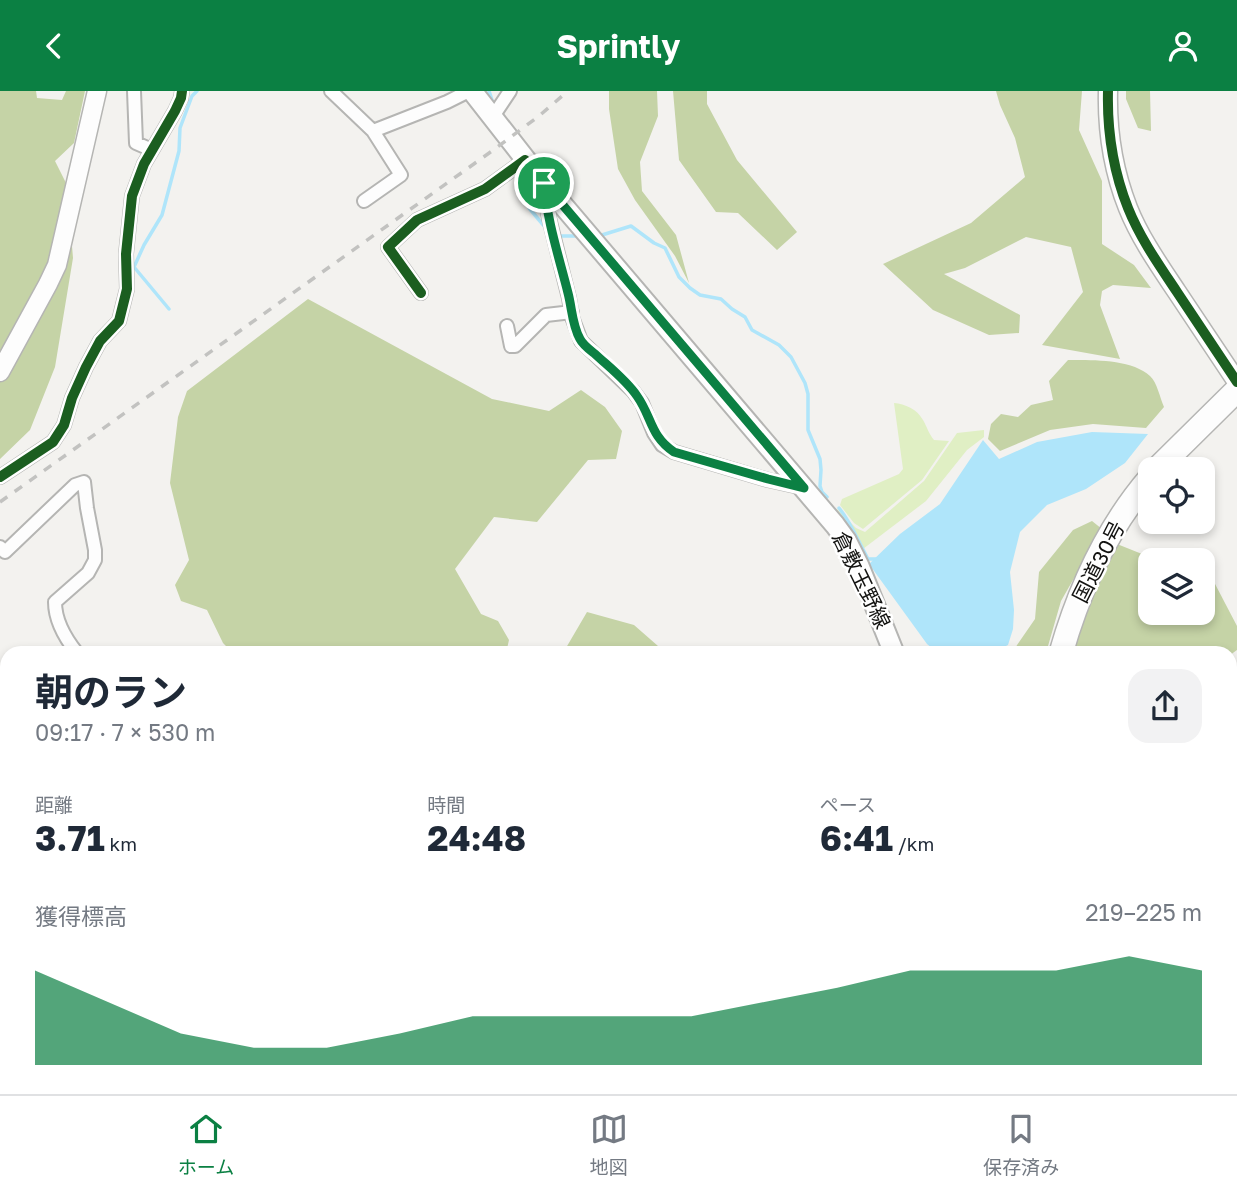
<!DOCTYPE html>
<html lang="ja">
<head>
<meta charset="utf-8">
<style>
  body { margin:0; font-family:"Golos Text","Noto Sans JP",sans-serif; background:#f2f2f3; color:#1f2937; height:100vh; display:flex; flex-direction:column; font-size:26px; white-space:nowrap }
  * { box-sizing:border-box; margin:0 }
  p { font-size:23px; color:#747a83 }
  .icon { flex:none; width:38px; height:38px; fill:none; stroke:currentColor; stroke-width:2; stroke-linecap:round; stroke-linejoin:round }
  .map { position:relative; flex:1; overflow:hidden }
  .details { position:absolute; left:0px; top:555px; width:1237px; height:450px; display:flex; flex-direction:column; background:#fff; border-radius:21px 21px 0 0; box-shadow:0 4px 10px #0003 }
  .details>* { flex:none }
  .tools { position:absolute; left:1138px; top:366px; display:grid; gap:14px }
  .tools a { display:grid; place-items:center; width:77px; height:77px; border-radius:14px; background:#fff; box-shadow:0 4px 10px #0003; font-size:35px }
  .pin { position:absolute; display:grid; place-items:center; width:60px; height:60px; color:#fff; margin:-30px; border:4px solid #fff; border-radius:50%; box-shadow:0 2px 7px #0007 }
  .round { display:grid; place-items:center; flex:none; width:74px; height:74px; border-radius:21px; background:#f2f2f3 }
  .overview { display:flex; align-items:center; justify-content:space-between; height:119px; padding:0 35px }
  h1 { font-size:38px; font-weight:700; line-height:52px }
  .metrics { display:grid; grid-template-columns:repeat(3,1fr); gap:10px; height:119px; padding:7px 35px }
  .metrics div { display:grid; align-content:center }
  .metrics b { font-size:35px; font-weight:700 }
  .metrics small { font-size:19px; font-weight:400 }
  .metrics p { font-size:19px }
  .chart { height:196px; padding:14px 35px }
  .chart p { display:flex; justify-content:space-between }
  .chart svg { width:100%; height:126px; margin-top:7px; fill:#0b8043; opacity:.7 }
  header { display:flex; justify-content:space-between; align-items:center; height:91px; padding:0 35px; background:#0b8043; color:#fff; font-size:32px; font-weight:700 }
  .tab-bar { display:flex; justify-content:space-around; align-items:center; height:98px; border-top:2px solid #e0e1e3; background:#fff; font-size:19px; color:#747a83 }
  .tab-bar a { display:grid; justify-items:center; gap:4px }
  .tab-bar .on { color:#0b8043 }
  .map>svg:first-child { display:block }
  .green { fill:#e0efc4 }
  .forest { fill:#c5d3a6 }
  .water { fill:#afe5fa }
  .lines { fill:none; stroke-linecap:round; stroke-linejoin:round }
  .stream { stroke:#afe5fa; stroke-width:3.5 }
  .street-casing { stroke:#b5b5b3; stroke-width:16 }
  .secondary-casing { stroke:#b5b5b3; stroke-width:21 }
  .primary-casing { stroke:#b5b5b3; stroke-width:23 }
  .highway-casing { stroke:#b5b5b3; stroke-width:26 }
  .street { stroke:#fdfdfd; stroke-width:12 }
  .secondary { stroke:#fdfdfd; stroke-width:18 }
  .primary { stroke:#fdfdfd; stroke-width:19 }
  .highway { stroke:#fdfdfd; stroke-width:23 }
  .rail { stroke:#c2c2c0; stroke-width:3.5; stroke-dasharray:9 9; stroke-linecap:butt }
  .cycleway-casing { stroke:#fff; stroke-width:15 }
  .cycleway { stroke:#1b5e20; stroke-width:10 }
  .route-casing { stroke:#fff; stroke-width:14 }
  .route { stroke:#0b8043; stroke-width:9 }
  .labels { text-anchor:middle; stroke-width:5; stroke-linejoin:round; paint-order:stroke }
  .street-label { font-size:21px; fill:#131311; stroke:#fff }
</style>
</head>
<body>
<header><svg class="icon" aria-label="back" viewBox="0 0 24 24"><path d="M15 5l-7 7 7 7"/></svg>Sprintly<svg class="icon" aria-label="person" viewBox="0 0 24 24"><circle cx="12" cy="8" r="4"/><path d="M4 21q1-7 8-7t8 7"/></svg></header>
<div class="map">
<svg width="1237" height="1003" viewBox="0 0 1237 1003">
  <rect width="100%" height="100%" fill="#f3f2ef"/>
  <path class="green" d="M894,312C905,313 917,318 923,329C927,336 929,343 934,349L949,350L922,389L863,438L854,432L840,414L842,408L899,383L903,378Z
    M984,339V346L967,359L926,410L859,461L835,422L837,418L856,437L865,441L924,390L957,342Z"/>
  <path class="forest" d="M0,0H36L37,7L62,9L66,0H85L74,52L55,70L67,94L73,167L55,276L30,339L0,368Z
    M609,0H657L658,25L640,71L642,100L676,144L689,192L675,165L635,109L618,78L609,18Z
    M673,0H707V13L737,69L797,141L777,159L738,122L716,121L679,69Z
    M996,0H1082L1079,39L1102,90V153L1134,174L1151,197L1113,194L1102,200L1100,214L1120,268L1042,254L1083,201L1071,156L1026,146L965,177L944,183L1020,224L1019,242L989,244L933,219L883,173L971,132L1025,86L1015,47L1000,14Z
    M1126,0H1150L1151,40L1138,37L1126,8Z
    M308,208L492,308L549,320L581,299L605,316L622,340L616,368L588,369L537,431L494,426L455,478L481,523L498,530L509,549L506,562H233L223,552L207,519L181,510L175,494L189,469L170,392L178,326L187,300Z
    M1068,269C1092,269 1132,268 1150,285C1157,291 1160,307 1164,316L1146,337L1093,333L1050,339L1000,360L988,348L991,333L1001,323L1018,326L1031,314L1053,309L1049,290Z
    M1092,430L1102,438L1061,510L1046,562H1001L1015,557L1035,528L1039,481L1073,439Z
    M1117,453L1157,469H1150V522H1202V487L1214,491L1237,535V559L1230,564V562H1067L1088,502Z
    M587,521L634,534L666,562H563Z
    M1237,636V865L1230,856V640Z
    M0,642L7,644V998H799L801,1003H0Z
    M1056,998H1168L1169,1003H1057Z"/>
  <path class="water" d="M1092,341L1148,343L1125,372L1086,398L1047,414L1020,441L1010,481L1014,519L1013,538L1008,554L991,562H938L927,553L869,473L900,443L940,413L983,349L999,368L1037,351Z"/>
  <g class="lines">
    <path class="stream" d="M489,0L493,12
      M534,93L530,103L529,117L545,136
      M602,144L631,135L654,152L665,157L679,186L690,197L700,204L721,208L732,218L745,226L752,239L779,254L791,266L805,292L808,303V339L820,368L821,379L820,395L822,401L827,406
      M560,145H576
      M169,218L134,176L144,154L162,124L179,60L180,37L192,5L197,0
      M839,417C852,433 858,450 868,468H877"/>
    <defs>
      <path id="street" d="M134,0L136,52L152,59
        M331,0L373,40L447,11L469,0
        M492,27L510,0
        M544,93L549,127L569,207L572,226L581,250L633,300L642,312L654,342L662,354L674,361L768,389L804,397
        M364,110L401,84L373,40
        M421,202L388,156L417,129L485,98L525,69
        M507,235L511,255H515L546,224L572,221
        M0,386L53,351L64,334L72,307L86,276L100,250L119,230L127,198L126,163L132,105L144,73L175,20L181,7L182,0
        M0,456L5,461L75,394L84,391L87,417L95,459V469L88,482L55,511C55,530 65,547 77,562
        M1230,882L1237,890"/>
      <path id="secondary" d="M1108,0C1107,40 1113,79 1128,117C1140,147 1159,174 1177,201C1197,231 1217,261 1237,291
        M0,281L48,193L57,174L97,0"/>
      <path id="primary" d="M472,0L544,92L835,434L846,449L859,475L894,562"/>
      <path id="highway" d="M1157,378L1237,299
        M1061,562C1079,499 1107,437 1150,387
        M984,1003L985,998"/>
    </defs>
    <use href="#street" class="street-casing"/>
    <use href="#secondary" class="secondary-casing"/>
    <use href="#primary" class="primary-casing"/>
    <use href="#highway" class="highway-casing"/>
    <use href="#street" class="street"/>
    <use href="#secondary" class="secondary"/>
    <use href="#primary" class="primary"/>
    <use href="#highway" class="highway"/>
    <path class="rail" d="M0,411L492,60L539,25L568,0"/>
    <defs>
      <path id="cycleway" d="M1108,0C1107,40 1113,79 1128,117C1140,147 1159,174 1177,201C1197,231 1217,261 1237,291
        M544,92C547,130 559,166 568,202C572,217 572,234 580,248C583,254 590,259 595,263C609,276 626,289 637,305C652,326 650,345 674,361L768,389L804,397
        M421,202L388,156L417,129L485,98L525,69
        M0,386L53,351L64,334L72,307L86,276L100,250L119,230L127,198L126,163L132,105L144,73L175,20L181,7L182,0"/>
    </defs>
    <use href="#cycleway" class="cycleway-casing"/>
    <use href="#cycleway" class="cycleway"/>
  </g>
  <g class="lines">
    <defs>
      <path id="route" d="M544,92L804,397L768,388L674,361C650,345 652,326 637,305C626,289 609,276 595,263C590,259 583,254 580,248C572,234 572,217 568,202C559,166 547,130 544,92Z"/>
    </defs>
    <use href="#route" class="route-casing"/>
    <use href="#route" class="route"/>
  </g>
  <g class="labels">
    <g class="street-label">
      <text transform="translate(1099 471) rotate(-63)" y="7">国道30号</text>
      <text transform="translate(861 489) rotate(64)" y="7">倉敷玉野線</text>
    </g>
  </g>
</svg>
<div class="tools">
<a><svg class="icon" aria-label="locate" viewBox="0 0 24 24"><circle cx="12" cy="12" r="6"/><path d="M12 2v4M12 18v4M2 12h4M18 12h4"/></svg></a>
<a><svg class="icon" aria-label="layers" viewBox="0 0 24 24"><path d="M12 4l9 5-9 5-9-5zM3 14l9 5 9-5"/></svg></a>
</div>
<div class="pin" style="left:544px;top:92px;background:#1e9e55"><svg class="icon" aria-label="arrive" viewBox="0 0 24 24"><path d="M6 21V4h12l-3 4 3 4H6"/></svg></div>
<section class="details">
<div class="overview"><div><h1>朝のラン</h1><p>09:17 · 7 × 530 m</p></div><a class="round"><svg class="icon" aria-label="share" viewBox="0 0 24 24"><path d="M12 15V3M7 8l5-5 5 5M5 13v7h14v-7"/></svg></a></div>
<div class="metrics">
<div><p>距離</p><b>3.71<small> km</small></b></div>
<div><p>時間</p><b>24:48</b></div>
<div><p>ペース</p><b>6:41<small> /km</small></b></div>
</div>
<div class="chart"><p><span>獲得標高</span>219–225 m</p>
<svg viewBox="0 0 160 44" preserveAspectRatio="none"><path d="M0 44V11L10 22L20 33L30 38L40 38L50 33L60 27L70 27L80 27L90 27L100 22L110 17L120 11L130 11L140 11L150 6L160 11V44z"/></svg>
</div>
</section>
</div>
<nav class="tab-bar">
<a class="on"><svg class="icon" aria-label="home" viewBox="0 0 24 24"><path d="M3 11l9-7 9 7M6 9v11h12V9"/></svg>ホーム</a>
<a><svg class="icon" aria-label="map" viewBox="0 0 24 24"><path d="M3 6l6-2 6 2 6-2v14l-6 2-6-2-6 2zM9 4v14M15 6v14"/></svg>地図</a>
<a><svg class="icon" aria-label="saved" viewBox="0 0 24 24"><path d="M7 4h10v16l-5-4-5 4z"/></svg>保存済み</a>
</nav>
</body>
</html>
